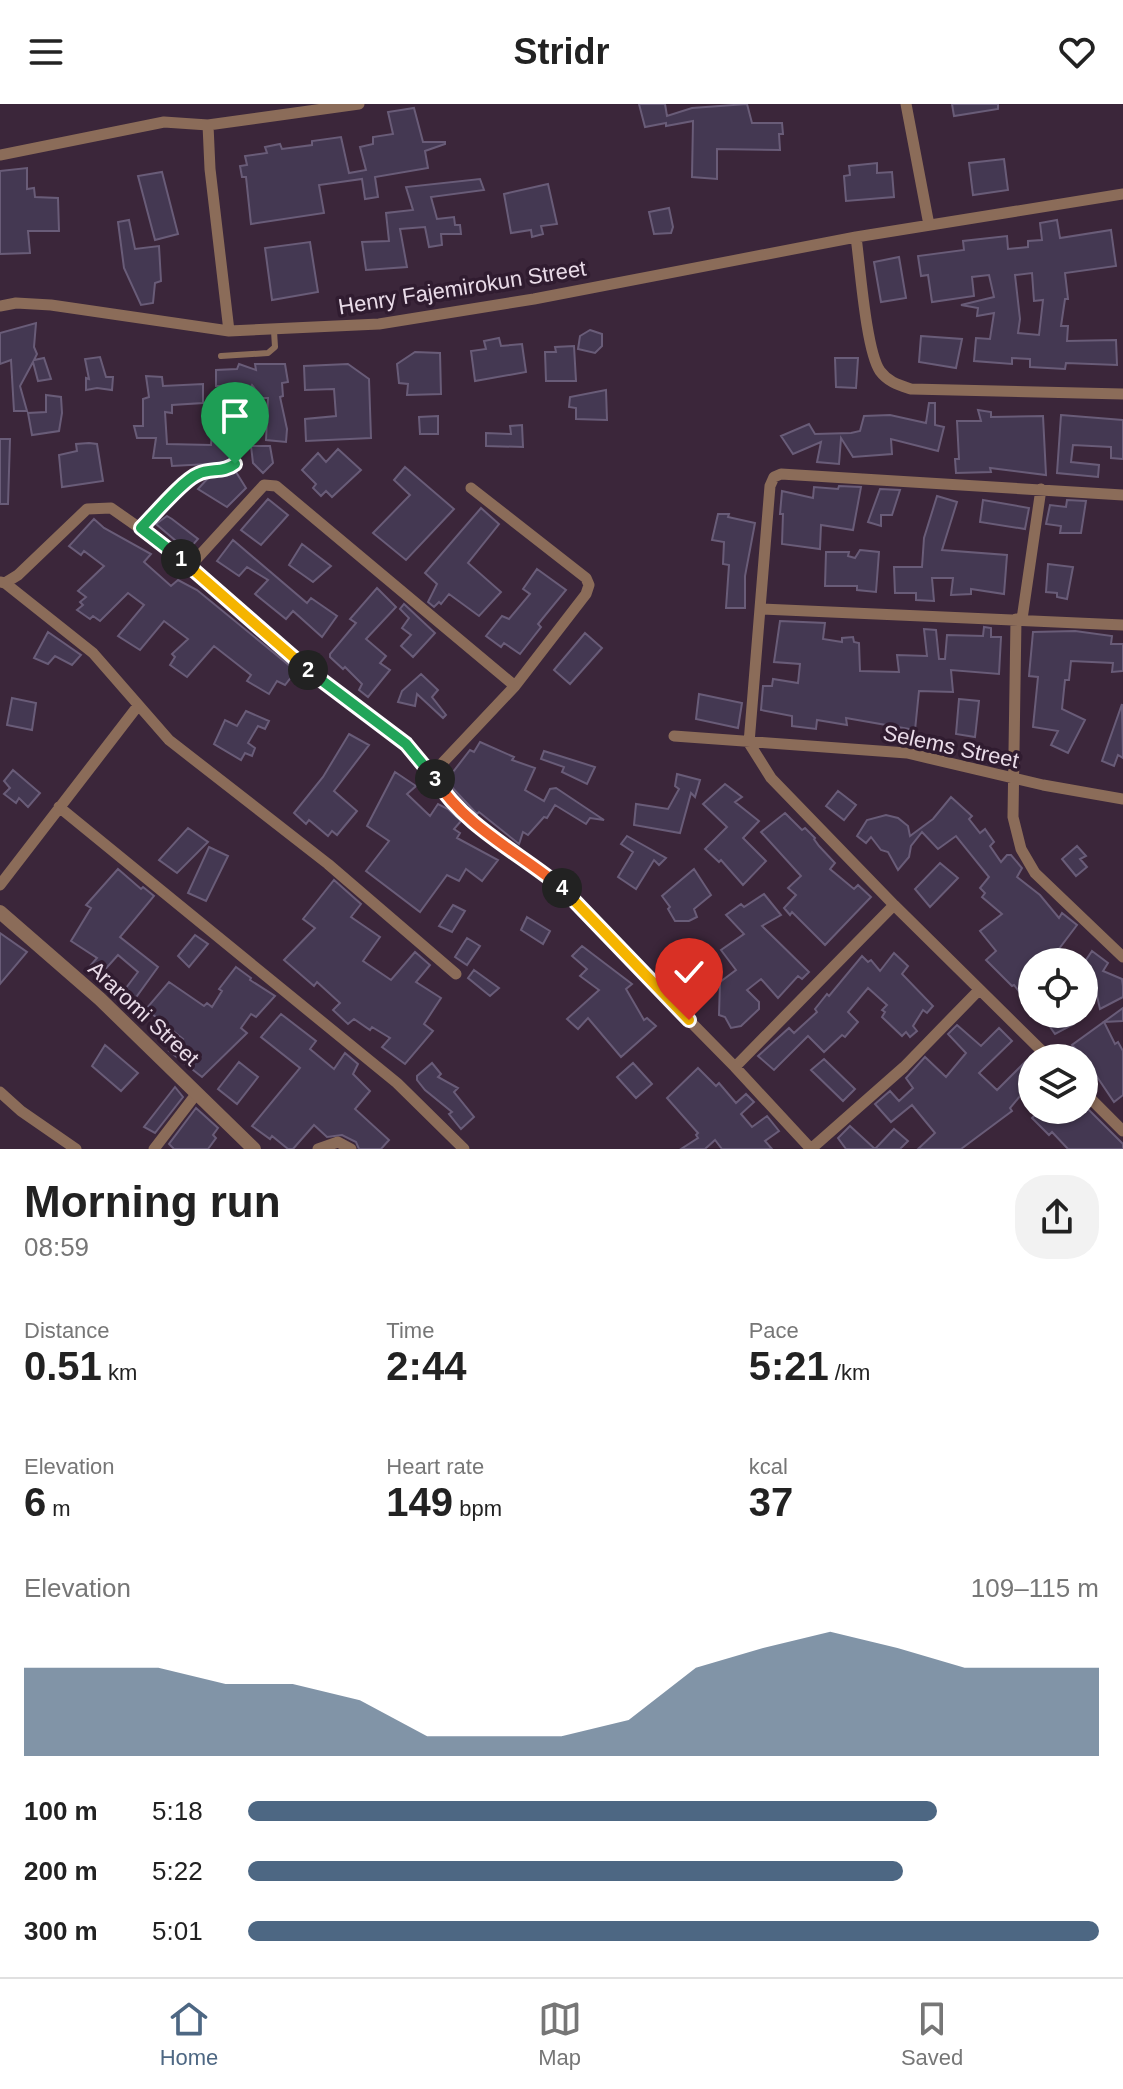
<!DOCTYPE html>
<html lang="en">
<head>
<meta charset="utf-8">
<style>
  body { margin:0; font-family:Helvetica,sans-serif; background:#f2f2f2; color:#222; height:100vh; display:flex; flex-direction:column; font-size:30px; white-space:nowrap }
  * { box-sizing:border-box; margin:0 }
  p { font-size:26px; color:#767676 }
  .icon { flex:none; width:44px; height:44px; fill:none; stroke:currentColor; stroke-width:2; stroke-linecap:round; stroke-linejoin:round }
  .map { position:relative; height:1045px; overflow:hidden }
  .panel { display:flex; flex-direction:column; background:#fff; flex:1 }
  .panel>* { flex:none }
  .buttons { position:absolute; left:1018px; top:844px; display:grid; gap:16px }
  .buttons a { display:grid; place-items:center; width:80px; height:80px; border-radius:50%; background:#fff; box-shadow:0 2px 6px #0004; font-size:40px }
  .pin { position:absolute; display:grid; place-items:center; width:68px; height:68px; color:#fff; margin:-82px -34px; border-radius:50% 50% 50% 0; rotate:-45deg; box-shadow:0 0 8px #0007 }
  .pin .icon { rotate:45deg }
  .km { position:absolute; width:40px; height:40px; margin:-20px; border-radius:50%; background:#222; color:#fff; font-size:22px; line-height:40px; text-align:center }
  .round { display:grid; place-items:center; flex:none; width:84px; height:84px; border-radius:32px; background:#f2f2f2 }
  .headline { display:flex; align-items:center; justify-content:space-between; height:136px; padding:0 24px }
  h1 { font-size:44px; font-weight:600; line-height:60px }
  .metrics { display:grid; grid-template-columns:repeat(3,1fr); gap:12px; height:136px; padding:8px 24px }
  .metrics div { display:grid; align-content:center }
  .metrics b { font-size:40px; font-weight:600 }
  .metrics small { font-size:22px; font-weight:400 }
  .metrics p { font-size:22px }
  .chart { height:224px; padding:16px 24px }
  .chart p { display:flex; justify-content:space-between }
  .chart svg { width:100%; height:144px; margin-top:8px; fill:#4d6783; opacity:.7 }
  ul { padding:0 24px; list-style:none; font-size:26px }
  li { display:grid; grid-template-columns:128px 96px 1fr; align-items:center; height:60px }
  li i { height:20px; border-radius:10px; background:#4d6783 }
  header { display:flex; justify-content:space-between; align-items:center; height:104px; padding:0 24px; background:#fff; font-size:36px; font-weight:600 }
  .tabs { display:flex; justify-content:space-around; align-items:center; height:112px; border-top:2px solid #e0e0e0; background:#fff; font-size:22px; color:#767676 }
  .tabs a { display:grid; justify-items:center; gap:4px }
  .tabs .selected { color:#4d6783 }
  .map>svg:first-child { display:block }
  .building { fill:#443852; stroke:#695c78; stroke-width:2; fill-rule:evenodd }
  .lines { fill:none; stroke-linecap:round; stroke-linejoin:round }
  .service { stroke:#8b6c59; stroke-width:6 }
  .minor { stroke:#8b6c59; stroke-width:11 }
  .tertiary { stroke:#8b6c59; stroke-width:14 }
  .split-1-casing { stroke:#fff; stroke-width:16 }
  .split-2-casing { stroke:#fff; stroke-width:16 }
  .split-3-casing { stroke:#fff; stroke-width:16 }
  .split-4-casing { stroke:#fff; stroke-width:16 }
  .split-5-casing { stroke:#fff; stroke-width:16 }
  .split-1 { stroke:#22a559; stroke-width:10 }
  .split-2 { stroke:#f5b400; stroke-width:10 }
  .split-3 { stroke:#22a559; stroke-width:10 }
  .split-4 { stroke:#f0652b; stroke-width:10 }
  .split-5 { stroke:#f5b400; stroke-width:10 }
  .labels { text-anchor:middle; stroke-width:7; stroke-linejoin:round; paint-order:stroke }
  .street-label { font-size:22px; fill:#e9dbe8; stroke:#301c30 }
</style>
</head>
<body>
<header><svg class="icon" aria-label="menu" viewBox="0 0 24 24"><path d="M4 6h16M4 12h16M4 18h16"/></svg>Stridr<svg class="icon" aria-label="heart" viewBox="0 0 24 24"><path d="M12 20l-8-8c-3-5 5-10 8-4 3-6 11-1 8 4z"/></svg></header>
<div class="map">
<svg width="1123" height="1045" viewBox="0 0 1123 1045">
  <rect width="100%" height="100%" fill="#3b263a"/>
  <path class="building" d="M639,0H665L667,12L692,4L747,0L752,19H782L783,30H779L780,46L717,45V75L692,73L693,17L666,22V19L645,23Z
    M952,0H998V5L954,12Z
    M414,4L423,38H445V40L425,47L428,64L375,73L378,93L365,95L362,75L319,81L324,109L251,120L246,73H242L240,62L247,61L245,52L267,49L265,43L280,40L282,45L312,41V37L341,33L349,69L366,66L360,43L373,40V33L393,30L388,8Z
    M1004,55L1008,86L973,91L969,59Z
    M877,59V69L892,68L894,93L846,97L844,72L850,71L849,62Z
    M27,64V85L34,84L35,93L58,94L59,127H28L30,149L0,150V67Z
    M162,68L178,130L155,136L138,72Z
    M480,75L484,86L431,93L437,115L454,113L455,121H460L461,130H441L442,141L429,143L425,123L400,125L407,163L366,166L362,138L389,137L386,109L413,106L406,83Z
    M548,80L557,120L541,122L543,130L532,133L531,126L511,129L504,90Z
    M669,104L673,123L671,129L654,130L649,108Z
    M129,116L135,145L159,142L161,177L155,179L153,199L141,201L124,164L118,118Z
    M1057,116L1060,134L1111,126L1116,162L1065,169L1068,195H1065L1061,222H1068L1067,237L1116,236L1117,261L1066,259L1065,265L1030,263V255L1012,254V260L974,257L976,234L990,235L994,209L977,212L978,204L961,201L994,193L989,171L972,173L974,192L932,198L928,171L921,172L918,152L964,146L963,137L1007,132L1008,145L1028,143V137L1042,136L1040,119ZM1032,169L1034,197L1043,196L1039,231L1018,229L1020,215L1015,171Z
    M310,138L318,188L272,196L265,144Z
    M899,153L906,194L881,198L874,158Z
    M36,219L34,243L37,250L34,256L44,254L51,275L38,277L33,258L20,282L27,307H14L11,256L0,260V229Z
    M590,226L602,230V242L595,249L578,245L580,232Z
    M921,232L962,235L956,264L919,258Z
    M499,234L501,242L522,240L526,268L475,277L471,247L486,245L484,237Z
    M574,242L576,277H546L545,248H556L555,243Z
    M415,248L440,249L441,290L407,291L408,280L399,279L397,260Z
    M100,253L106,273H113L112,286L97,284L86,286V274L89,275L85,255Z
    M835,254H858L856,284L836,283Z
    M239,260L256,266L255,260H285L288,278L282,279L283,292L280,293L287,325L286,338L266,336L268,294H262L252,281L244,295H233L235,319H229L228,339H236L228,359L172,362L171,354H153L156,334H137L134,322H143V295L149,293L146,272L162,273L163,282L203,280V299L172,301V309L165,308L167,340L211,341L214,303H220V282H216V266L237,265Z
    M348,260L369,275L371,334L306,337L305,315L336,312L334,285L305,286L304,262Z
    M606,286L607,316L576,315V304L569,303L570,293Z
    M46,291L61,293L62,309L59,327L32,331L28,309L46,308Z
    M929,299H935V321L944,323L938,347L891,335L892,350L853,353L841,334L839,360L817,358L821,338L793,350L781,332L809,320L815,330L851,329L860,327L864,312L890,311L926,319Z
    M978,306L991,308V313L1043,312L1046,371L990,364L991,368L956,369L955,355H959L957,317H981Z
    M1061,311L1123,316V355L1111,354V343L1073,341L1071,358L1099,361L1098,373L1057,369Z
    M438,312V330H420L419,313Z
    M522,321L523,343L486,342V329L511,330L510,322Z
    M0,335H10L8,400H0Z
    M89,339L97,340L103,377L62,383L59,351L77,347L76,340Z
    M251,342H270L273,359L263,369L253,359Z
    M338,345L361,366L332,393L326,387L321,392L313,384L316,380L302,366L318,349L326,358Z
    M405,363L454,405L406,456L373,429L410,391L394,376Z
    M236,368L246,384L227,403L198,385L209,373Z
    M839,382L861,383L853,426L821,421L820,445L782,440L783,410H780L782,387L813,394L814,383L838,385Z
    M880,385L900,386L892,411H881V422L868,418Z
    M937,392L957,398L942,446L1007,451L1004,490L971,485V490L951,491L953,474H932L934,497L916,496V489H895L894,463H922L924,434Z
    M268,395L288,411L261,441L241,426Z
    M983,396L1029,404L1025,425L980,418Z
    M1067,396L1086,397L1081,429H1060L1061,422L1046,420L1050,401L1066,403Z
    M481,404L499,420L468,459L501,488L479,512L449,490L441,500L439,498L434,503L428,498L437,480L425,469Z
    M718,410H729L728,413L755,419L745,472V504H726L729,461L723,460L724,438L712,436Z
    M167,412L172,415L198,435L191,443L187,440L182,442L156,420Z
    M94,415L104,424L151,450L144,458L171,482L178,476L197,486L296,567L285,581L277,577L269,590L247,577L251,571L214,542L187,573L170,561L175,553L172,550L188,535L164,517L140,546L118,532L144,501L128,489L100,517L93,512L90,515L77,506L83,501L80,498L86,493L78,487L104,462L84,447L81,451L69,442Z
    M233,436L307,499L311,494L337,512L322,533L293,507L286,515L255,490L268,476L247,463L239,472L217,457Z
    M302,440L331,462L313,478L289,461Z
    M860,446L879,448L876,488L857,486V482H825L826,448H849L848,452L855,454Z
    M1048,460L1073,463L1067,495L1057,493V489L1046,488Z
    M537,465L566,486L538,520L541,523L520,550L504,539L501,543L486,532L502,512L509,515L530,490L523,485Z
    M377,484L396,503L366,535L386,552L380,559L390,566L368,593L359,586L362,580L345,563L343,565L330,553V550L356,519L350,515Z
    M404,500L435,529L413,553L401,542L411,531L402,524L409,514L400,505Z
    M780,517L825,519L823,535L842,538V534L853,533L854,538L859,539L860,567L899,568L897,551L927,552L924,525L936,526L939,555H945L947,531L983,532L984,523L991,524V533H1001L999,570L951,566L953,588L919,587L915,626L846,614L847,621L817,616L816,625L792,622V612L761,606L763,582H772L773,575L798,579L800,560L774,558Z
    M1075,527L1112,532L1111,540H1123V567L1112,568L1113,559L1071,557L1069,576H1065L1062,605L1085,616L1068,649L1051,641L1058,627L1033,623L1038,573L1029,572L1033,528Z
    M48,528L81,551L72,561L55,552L48,560L34,554Z
    M585,529L602,544L570,580L554,566Z
    M421,570L438,586L432,593L446,611L443,614L417,590L415,602L398,598L402,587Z
    M699,590L742,599L738,624L696,615Z
    M12,594L36,599L32,626L7,621Z
    M959,595L979,597L975,633L956,630Z
    M1122,600L1123,654L1118,651L1114,662L1102,657Z
    M246,607L269,617L265,625L258,622L248,639L255,644L252,652L245,649L241,656L214,640L225,616L237,622Z
    M349,630L369,641L334,687L357,707L337,731L332,727L328,732L309,716L306,720L294,709L323,673Z
    M480,638L514,653L512,656L535,664L525,686L544,697L550,685L556,684L604,716L590,714L586,720L555,701L547,714L544,713L528,731L523,728L519,740L479,708L477,710L446,677L470,646L474,648Z
    M544,647L595,663L587,680L562,668L564,663L541,655Z
    M13,666L40,689L28,703L19,694L16,699L4,690L10,684L4,677Z
    M395,668L416,682L407,690L430,712L438,700L448,705L461,717L454,725L460,729L457,734L498,756L482,777L466,765L459,777L447,771L420,808L366,767L389,737L367,722Z
    M677,670L700,676L695,693L691,689L680,729L634,721L636,700L668,705L679,685L675,682Z
    M725,680L742,693L735,698L759,717L743,734L766,757L743,781L721,756L719,758L705,745L727,723L703,700Z
    M838,687L856,701L844,716L826,702Z
    M951,693L972,712L969,715L980,729L985,725L994,738L990,742L1001,758L1007,751H1011L1022,764L1017,773L1040,791L1059,814L1062,809L1077,821L1049,858H1032V904L1014,881L1012,882L986,856L996,847L980,827L1002,810L982,793L985,789L980,784L989,773L956,732L938,745L922,728L911,742L909,753L898,766L888,748L881,746L871,733L866,739L857,732L867,716L886,711L898,714L908,722L910,732L933,715Z
    M785,709L802,726L805,724L815,734L814,735L819,742L835,759L830,765L854,785L858,781L871,793L825,841L792,808L790,811L784,804L796,791L788,784L801,772L761,728Z
    M188,724L208,738L177,769L159,756Z
    M627,732L666,754L659,761L654,756L636,785L618,773L633,748L621,740Z
    M1077,742L1086,752L1080,755L1087,763L1076,772L1062,755Z
    M209,743L228,752L206,797L188,789Z
    M940,759L958,774L930,803L915,785Z
    M118,765L141,785L143,783L154,792L120,833L158,863L129,903L120,892L138,868L118,851L101,870L90,862L97,854L71,837L91,804L86,801Z
    M694,765L711,791L694,805L697,813L689,817H675L668,805L670,803L662,792Z
    M334,776L361,800L351,813L380,833L363,857L391,876L415,848L430,861L416,878L441,894L424,920L433,927L405,960L382,943L390,934L372,923L370,926L354,915L348,920L333,906L340,899L317,878L314,882L284,856L315,824L303,815Z
    M764,790L781,811L762,822L809,868L802,875L798,872L778,894L761,875L747,886L759,898V905L741,922L731,924L725,913L719,911L720,878L736,866L721,846L744,830L726,811L741,800L744,803Z
    M453,801L465,807L452,828L439,822Z
    M527,813L550,827L543,840L521,826Z
    M0,829L27,848L0,880Z
    M195,831L208,840L189,863L178,852Z
    M467,834L480,842L467,861L455,853Z
    M582,842L632,880L626,885L644,916L647,914L656,922L621,953L588,914L578,925L567,915L599,886L580,872L587,865L572,852Z
    M1092,847L1108,859L1103,867L1122,875L1123,882V893L1100,905L1094,879L1084,895V859Z
    M894,849L908,862L902,870L933,902L927,909L923,906L913,922L917,927L910,933L906,928L902,932L882,913L885,908L882,906L887,901L868,884L848,908L858,918L845,933L842,931L824,948L808,932L774,966L758,952L789,924L794,929L817,908L815,905L827,890L829,892L862,852L868,858L871,856L880,867Z
    M236,863L251,874L250,876L275,892L256,913L251,910L241,924L247,929L202,973L169,947L183,935L146,905L169,878L204,902L207,899L212,903L222,887L219,885Z
    M474,866L499,884L490,892L468,874Z
    M1123,904V917L1104,918L1115,940L1118,938L1123,947V991L1114,998L1085,955L1072,941Z
    M281,910L316,937L310,945L334,965L345,949L358,960L353,970L370,987L355,1005L389,1036L381,1045H359L356,1038L342,1031L327,1033L314,1021L293,1045H288L272,1032L270,1035L252,1022L300,964L261,933Z
    M1041,910H1067L1074,920L1055,930Z
    M957,921L981,942L999,924L1012,937L979,969L997,986L1027,956L1032,960V978L1010,1004L1012,1007L961,1045H918L935,1029L912,1001L891,1018L875,1000L890,987L899,997L913,984L906,974L925,953L946,973L966,949L948,930Z
    M105,941L138,969L121,987L92,962Z
    M824,955L855,985L843,997L811,966Z
    M239,958L258,973L237,1000L218,985Z
    M432,959L441,970L438,973L458,984L454,988L474,1013L461,1025L449,1010L452,1008L425,986L417,976V972Z
    M633,959L652,980L636,994L617,973Z
    M698,964L716,982L719,979L736,999L746,990L754,998L741,1010L752,1023L767,1012L779,1027L765,1037L772,1045H722L715,1036L705,1045H681L698,1034L696,1031L698,1029L667,994Z
    M175,983L183,993L155,1029L144,1023Z
    M196,1004L218,1024L213,1031L216,1034L208,1045H174L169,1040Z
    M1040,1006H1089L1123,1040V1045H1068L1052,1028L1049,1031L1032,1014Z
    M850,1022L875,1045L894,1025L908,1037L900,1045H846L838,1034Z"/>
  <g class="lines">
    <path class="service" d="M221,252L268,249L275,243L274,227
      M141,424L193,373L205,368L232,364L256,308"/>
    <path class="minor" d="M906,0L929,121
      M0,51L164,18L208,21
      M856,133C860,161 866,247 880,267C888,278 899,281 911,285L1123,290
      M0,202L16,199L51,201L229,227L379,220L534,195L856,133L1123,90
      M229,227L210,65L208,21L359,0
      M471,384L586,474L589,481L586,490L515,582
      M190,462L264,381L276,382L515,582L432,670
      M0,478L5,479L18,471L87,405L111,404L161,439L296,556L352,601L406,640L450,695L479,723L549,773L587,807L617,843L735,963L811,1045L904,963L979,886
      M5,479L93,549L169,636L328,760L456,870
      M761,505L1123,521
      M1016,515L1013,713L1021,745L1035,769L1123,853
      M1022,515L1041,385
      M674,632L907,649L1043,681L1123,695
      M59,703L397,979L464,1045
      M0,781L137,603
      M1049,954L894,801L771,674L749,639L770,382L774,373L781,370L1123,391
      M735,963L894,801
      M0,988L21,1007L76,1045
      M1084,988L1123,1027
      M154,1045L197,989
      M318,1045L338,1038L351,1045"/>
    <path class="tertiary" d="M0,808L100,895L254,1045"/>
  </g>
  <g class="lines">
    <defs>
      <path id="split-1" d="M181,455L141,424C153,412 183,376 198,370C210,364 224,369 235,360"/>
      <path id="split-2" d="M181,455L308,566"/>
      <path id="split-3" d="M308,566L406,640L435,675"/>
      <path id="split-4" d="M435,675C465,723 520,749 562,784"/>
      <path id="split-5" d="M562,784L689,916"/>
    </defs>
    <use href="#split-1" class="split-1-casing"/>
    <use href="#split-2" class="split-2-casing"/>
    <use href="#split-3" class="split-3-casing"/>
    <use href="#split-4" class="split-4-casing"/>
    <use href="#split-5" class="split-5-casing"/>
    <use href="#split-1" class="split-1"/>
    <use href="#split-2" class="split-2"/>
    <use href="#split-3" class="split-3"/>
    <use href="#split-4" class="split-4"/>
    <use href="#split-5" class="split-5"/>
  </g>
  <g class="labels">
    <g class="street-label">
      <text transform="translate(462 183) rotate(-9)" y="8">Henry Fajemirokun Street</text>
      <text transform="translate(951 642) rotate(12)" y="8">Selems Street</text>
      <text transform="translate(144 909) rotate(43)" y="8">Araromi Street</text>
    </g>
  </g>
</svg>
<div class="buttons">
<a><svg class="icon" aria-label="locate" viewBox="0 0 24 24"><circle cx="12" cy="12" r="6"/><path d="M12 2v4M12 18v4M2 12h4M18 12h4"/></svg></a>
<a><svg class="icon" aria-label="layers" viewBox="0 0 24 24"><path d="M12 4l9 5-9 5-9-5zM3 14l9 5 9-5"/></svg></a>
</div>
<div class="pin" style="left:235px;top:360px;background:#1e9e55"><svg class="icon" aria-label="arrive" viewBox="0 0 24 24"><path d="M6 21V4h12l-3 4 3 4H6"/></svg></div>
<div class="pin" style="left:689px;top:916px;background:#d93025"><svg class="icon" aria-label="check" viewBox="0 0 24 24"><path d="M5 12l5 5 9-10"/></svg></div>
<b class="km" style="left:181px;top:455px">1</b>
<b class="km" style="left:308px;top:566px">2</b>
<b class="km" style="left:435px;top:675px">3</b>
<b class="km" style="left:562px;top:784px">4</b>
</div>
<section class="panel">
<div class="headline"><div><h1>Morning run</h1><p>08:59</p></div><a class="round"><svg class="icon" aria-label="share" viewBox="0 0 24 24"><path d="M12 15V3M7 8l5-5 5 5M5 13v7h14v-7"/></svg></a></div>
<div class="metrics">
<div><p>Distance</p><b>0.51<small> km</small></b></div>
<div><p>Time</p><b>2:44</b></div>
<div><p>Pace</p><b>5:21<small> /km</small></b></div>
</div>
<div class="metrics">
<div><p>Elevation</p><b>6<small> m</small></b></div>
<div><p>Heart rate</p><b>149<small> bpm</small></b></div>
<div><p>kcal</p><b>37</b></div>
</div>
<div class="chart"><p><span>Elevation</span>109–115 m</p>
<svg viewBox="0 0 160 44" preserveAspectRatio="none"><path d="M0 44V17L10 17L20 17L30 22L40 22L50 27L60 38L70 38L80 38L90 33L100 17L110 11L120 6L130 11L140 17L150 17L160 17V44z"/></svg>
</div>
<ul>
<li><b>100 m</b>5:18<i style="width:81%"></i></li>
<li><b>200 m</b>5:22<i style="width:77%"></i></li>
<li><b>300 m</b>5:01<i style="width:100%"></i></li>
</ul>
</section>
<nav class="tabs">
<a class="selected"><svg class="icon" aria-label="home" viewBox="0 0 24 24"><path d="M3 11l9-7 9 7M6 9v11h12V9"/></svg>Home</a>
<a><svg class="icon" aria-label="map" viewBox="0 0 24 24"><path d="M3 6l6-2 6 2 6-2v14l-6 2-6-2-6 2zM9 4v14M15 6v14"/></svg>Map</a>
<a><svg class="icon" aria-label="saved" viewBox="0 0 24 24"><path d="M7 4h10v16l-5-4-5 4z"/></svg>Saved</a>
</nav>
</body>
</html>
